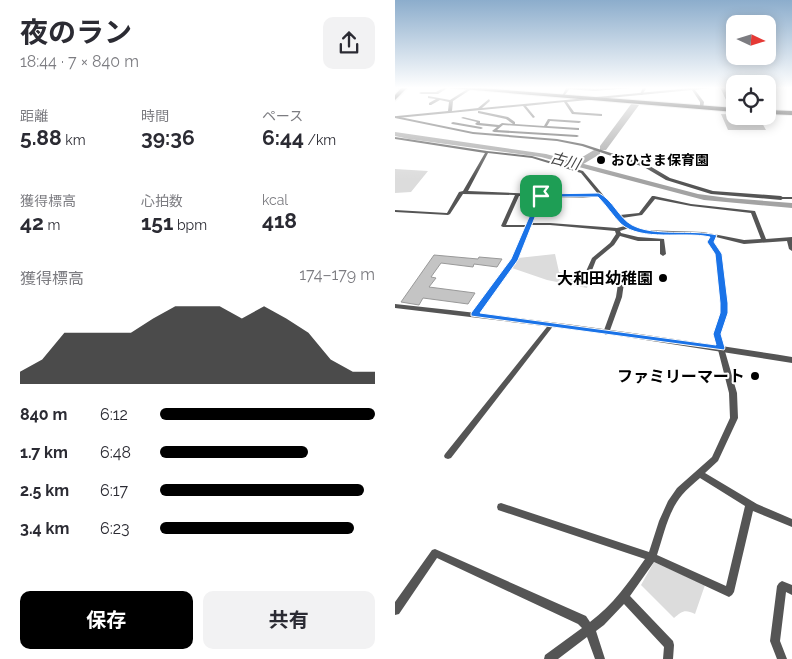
<!DOCTYPE html>
<html lang="ja">
<head>
<meta charset="utf-8">
<style>
  body { margin:0; font-family:Raleway,"Noto Sans JP",sans-serif; background:#f2f2f3; color:#2b2b33; height:100vh; display:flex; flex-direction:column; font-size:19px; white-space:nowrap }
  * { box-sizing:border-box; margin:0 }
  p { font-size:16px; color:#7c7c81 }
  .icon { flex:none; width:28px; height:28px; fill:none; stroke:currentColor; stroke-width:2; stroke-linecap:round; stroke-linejoin:round }
  .map { position:relative; flex:1; overflow:hidden }
  .details { display:flex; flex-direction:column; background:#fff; width:395px }
  .details>* { flex:none }
  .needle { width:32px; rotate:94deg }
  .tools { position:absolute; left:331px; top:15px; display:grid; gap:10px }
  .tools a { display:grid; place-items:center; width:50px; height:50px; border-radius:10px; background:#fff; box-shadow:0 2px 12px #0003; font-size:25px }
  .pin { position:absolute; display:grid; place-items:center; width:42px; height:42px; color:#fff; margin:-21px; border-radius:10px; box-shadow:0 2px 8px #0006 }
  .round { display:grid; place-items:center; flex:none; width:52px; height:52px; border-radius:10px; background:#f2f2f3 }
  .overview { display:flex; align-items:center; justify-content:space-between; height:85px; padding:0 20px }
  h1 { font-size:28px; font-weight:700; line-height:38px }
  .figures { display:grid; grid-template-columns:repeat(3,1fr); gap:8px; height:85px; padding:5px 20px }
  .figures div { display:grid; align-content:center }
  .figures b { font-size:21px; font-weight:700 }
  .figures small { font-size:14px; font-weight:400 }
  .figures p { font-size:14px }
  .chart { height:140px; padding:10px 20px }
  .chart p { display:flex; justify-content:space-between }
  .chart svg { width:100%; height:90px; margin-top:5px; fill:#000; opacity:.7 }
  .button { display:flex; gap:10px; margin-top:auto; padding:10px 20px }
  .button a { flex:1; height:58px; border-radius:10px; background:#000; color:#fff; font-size:20px; font-weight:700; line-height:58px; text-align:center }
  .button a+a { background:#f2f2f3; color:#2b2b33 }
  ul { padding:0 20px; list-style:none; font-size:16px }
  li { display:grid; grid-template-columns:80px 60px 1fr; align-items:center; height:38px }
  li i { height:12px; border-radius:6px; background:#000 }
  main { display:flex; flex:1; min-height:0 }
  .map>svg:first-child { display:block }
  .green { fill:#dcdcdc }
  .water { fill:#a3a3a3 }
  .lines { fill:none; stroke-linecap:round; stroke-linejoin:round }
  .river { fill:#a3a3a3; fill-rule:evenodd }
  .building { fill:#c4c4c4; stroke:#999 }
  .primary-casing { stroke:#dbdbdb; stroke-width:2 }
  .trunk-casing { stroke:#dbdbdb; stroke-width:3 }
  .minor { fill:#555; fill-rule:evenodd }
  .tertiary { fill:#555; fill-rule:evenodd }
  .primary { fill:#000; fill-rule:evenodd }
  .trunk { fill:#000; fill-rule:evenodd }
  .route { fill:#1a73e8; stroke:#fff; fill-rule:evenodd }
  .poi-dot { fill:#000; stroke:#fff; stroke-width:2 }
  .labels { text-anchor:middle; stroke-width:4; stroke-linejoin:round; paint-order:stroke }
  .far-poi-label { font-size:14px; font-weight:bold; fill:#000; stroke:#fff; text-anchor:start }
  .far-water-label { font-size:15px; font-style:italic; fill:#444; stroke:#fff }
  .poi-label { font-size:16px; font-weight:bold; fill:#000; stroke:#fff; text-anchor:end }
</style>
</head>
<body>
<main>
<section class="details">
<div class="overview"><div><h1>夜のラン</h1><p>18:44 · 7 × 840 m</p></div><a class="round"><svg class="icon" aria-label="share" viewBox="0 0 24 24"><path d="M12 15V3M7 8l5-5 5 5M5 13v7h14v-7"/></svg></a></div>
<div class="figures">
<div><p>距離</p><b>5.88<small> km</small></b></div>
<div><p>時間</p><b>39:36</b></div>
<div><p>ペース</p><b>6:44<small> /km</small></b></div>
</div>
<div class="figures">
<div><p>獲得標高</p><b>42<small> m</small></b></div>
<div><p>心拍数</p><b>151<small> bpm</small></b></div>
<div><p>kcal</p><b>418</b></div>
</div>
<div class="chart"><p><span>獲得標高</span>174–179 m</p>
<svg viewBox="0 0 160 44" preserveAspectRatio="none"><path d="M0 44V38L10 32L20 19L30 19L40 19L50 19L60 12L70 6L80 6L90 6L100 12L110 6L120 12L130 19L140 32L150 38L160 38V44z"/></svg>
</div>
<ul>
<li><b>840 m</b>6:12<i style="width:100%"></i></li>
<li><b>1.7 km</b>6:48<i style="width:69%"></i></li>
<li><b>2.5 km</b>6:17<i style="width:95%"></i></li>
<li><b>3.4 km</b>6:23<i style="width:90%"></i></li>
</ul>
<div class="button"><a>保存</a><a>共有</a></div>
</section>
<div class="map">
<svg width="397" height="659" viewBox="0 0 397 659">
  <rect width="100%" height="100%" fill="#fff"/>
  <path class="green" d="M0,169L33,171L16,192L0,193Z
    M160,254L164,272L194,281L192,288L152,280L117,268L123,258Z
    M259,562L310,585L300,614C290,609 287,611 279,618L246,585Z"/>
  <path class="water" d="M326,114L363,116L371,130H333Z
    M0,132L151,154L303,194L333,198L397,203V208L309,200L146,157L14,139L0,136Z"/>
  <g class="lines">
    <path class="river" d="M237,103L244,105L211,150H205V154L185,166H179V162L199,150H205V146Z"/>
  </g>
  <path class="building" d="M39,255L83,259L84,257L107,259L102,267L79,264L78,267L46,263L36,277L41,278L34,287L80,293L73,304L28,298L24,305L6,302Z"/>
  <g class="lines">
    <defs>
      <path id="primary" d="M53,87H73L340,108V112L55,88Z
        M372,110L397,111V115L372,114Z"/>
      <path id="trunk" d="M7,87H13L0,100V95Z"/>
    </defs>
    <use href="#primary" class="primary-casing"/>
    <use href="#trunk" class="trunk-casing"/>
    <path class="minor" d="M50,87H54L43,94H26L24,93L26,92H41Z
      M173,87L200,89L246,87L200,91L172,89Z
      M296,87H321L300,90L309,102L308,109L305,108V102L297,90L172,102L179,112L207,114V116H206L177,114L169,102L131,106L140,117L138,118L128,106L2,118L0,117L2,116L53,111L54,102L45,100L36,105H34V103L41,99L33,98V96L55,100L74,88L75,90L58,101L57,111L83,108L94,99L95,101L87,108L296,88Z
      M325,87H329L335,103L332,102Z
      M372,101H374V103H372Z
      M84,111L113,117L120,122V124L149,126L153,119H154L185,121L186,122L184,123L155,121L152,126L184,128V130H183L108,125L102,130L182,135L184,136L182,137L99,132L97,131L102,127L82,125L80,124L82,122L66,118L68,117L85,121V123L104,125L107,123L118,124L111,119L83,113V111Z
      M58,122L86,127L88,128L86,129L57,124L56,123Z
      M0,137L92,151L137,156L188,171L225,215L244,213L257,196H259L296,204L360,211L371,239L397,237V251L394,249L392,241L349,244L321,237L318,242L326,253L332,303V313L325,334L342,393L343,418L323,461L310,473L362,504L397,519V527L358,511L339,592L337,595L334,597L259,562L235,596L278,641L279,645L278,659H268L269,647L229,604L209,625L201,631L210,659H200L192,637L163,659H149L150,655L187,628L183,624L42,558L4,614L0,615V602L37,550L40,549L191,616L195,622C218,605 234,582 250,559L103,510L102,507L103,504L106,503L254,552L264,521L273,501L282,488L317,457L335,418L334,393L319,334L326,313V303L320,253L312,242L316,236L308,234L245,232L234,228L225,231L226,233L243,237L269,239L271,254L268,256L265,254V241H243L225,236L219,245L201,260L194,278L196,279L226,281L229,283L227,297L214,333L211,335L208,333L221,297L223,284L195,283L188,278L197,258L215,243L221,234L220,231L155,225H136L123,260L81,315H77L76,314L77,313L117,260L131,227H108L106,226L120,195L68,194L55,214L53,215L0,212V210L52,213L64,192L68,191L90,153L0,139ZM93,153L137,158L186,173L203,194L188,196L73,191ZM124,196H143L132,225H111ZM205,196C213,206 220,219 230,226L222,228L155,223H137L148,197L188,198ZM260,199L296,206L356,213L366,239L349,240L308,232L246,230L231,222L227,218L247,215ZM305,478L350,506L331,586L262,555C269,534 273,512 287,495C292,489 299,483 305,478Z
      M384,197H397V199H386L384,198Z
      M157,322L160,324L159,325L56,458L53,459L50,458L49,456L50,454L155,323Z
      M387,581L397,585V595L391,592L385,641L392,659H382L375,641L382,586L384,583Z"/>
    <path class="tertiary" d="M172,87H176L169,96H167Z
      M248,87H252L247,95H245Z
      M0,116L78,132L162,139L188,144L253,165L275,178L318,191L386,196L389,198L386,200L316,194L271,180L249,167L187,146L162,141L78,134L0,118Z
      M0,304C133,318 265,336 397,357V363L199,332L0,308Z"/>
    <use href="#primary" class="primary"/>
    <use href="#trunk" class="trunk"/>
  </g>
  <linearGradient id="sky" x2="0" y2="1"><stop stop-color="#8cadcc"/><stop offset="0.49" stop-color="#fff"/><stop offset="1" stop-color="#fff" stop-opacity="0"/></linearGradient>
  <rect width="397" height="179" fill="url(#sky)"/>
  <path class="route" d="M204,193C218,200 224,218 237,225C260,237 296,229 322,235L319,242L327,254L333,303V313L326,334L330,348L329,350L76,316V313L116,259L144,194ZM148,197H203C211,205 218,216 226,224C247,242 289,231 315,237L312,242L320,254L325,303V313L318,334L321,345L85,313L123,260Z"/>
  <g class="poi-dot">
    <circle cx="206" cy="160" r="5"/>
    <circle cx="268" cy="278" r="5"/>
    <circle cx="360" cy="376" r="5"/>
  </g>
  <g class="labels">
    <g class="far-poi-label">
      <text x="216" y="165">おひさま保育園</text>
    </g>
    <g class="far-water-label">
      <text transform="translate(170 161) rotate(15)" y="5">古川</text>
    </g>
    <g class="poi-label">
      <text x="258" y="284">大和田幼稚園</text>
      <text x="350" y="382">ファミリーマート</text>
    </g>
  </g>
</svg>
<div class="tools">
<a><svg class="needle" viewBox="-14 -14 28 28"><path d="M0-13l5 13h-10z" fill="#e53935"/><path d="M0 13l5-13h-10z" fill="#7c7c81"/></svg></a>
<a><svg class="icon" aria-label="locate" viewBox="0 0 24 24"><circle cx="12" cy="12" r="6"/><path d="M12 2v4M12 18v4M2 12h4M18 12h4"/></svg></a>
</div>
<div class="pin" style="left:146px;top:196px;background:#1e9e55"><svg class="icon" aria-label="arrive" viewBox="0 0 24 24"><path d="M6 21V4h12l-3 4 3 4H6"/></svg></div>
</div>
</main>
</body>
</html>
